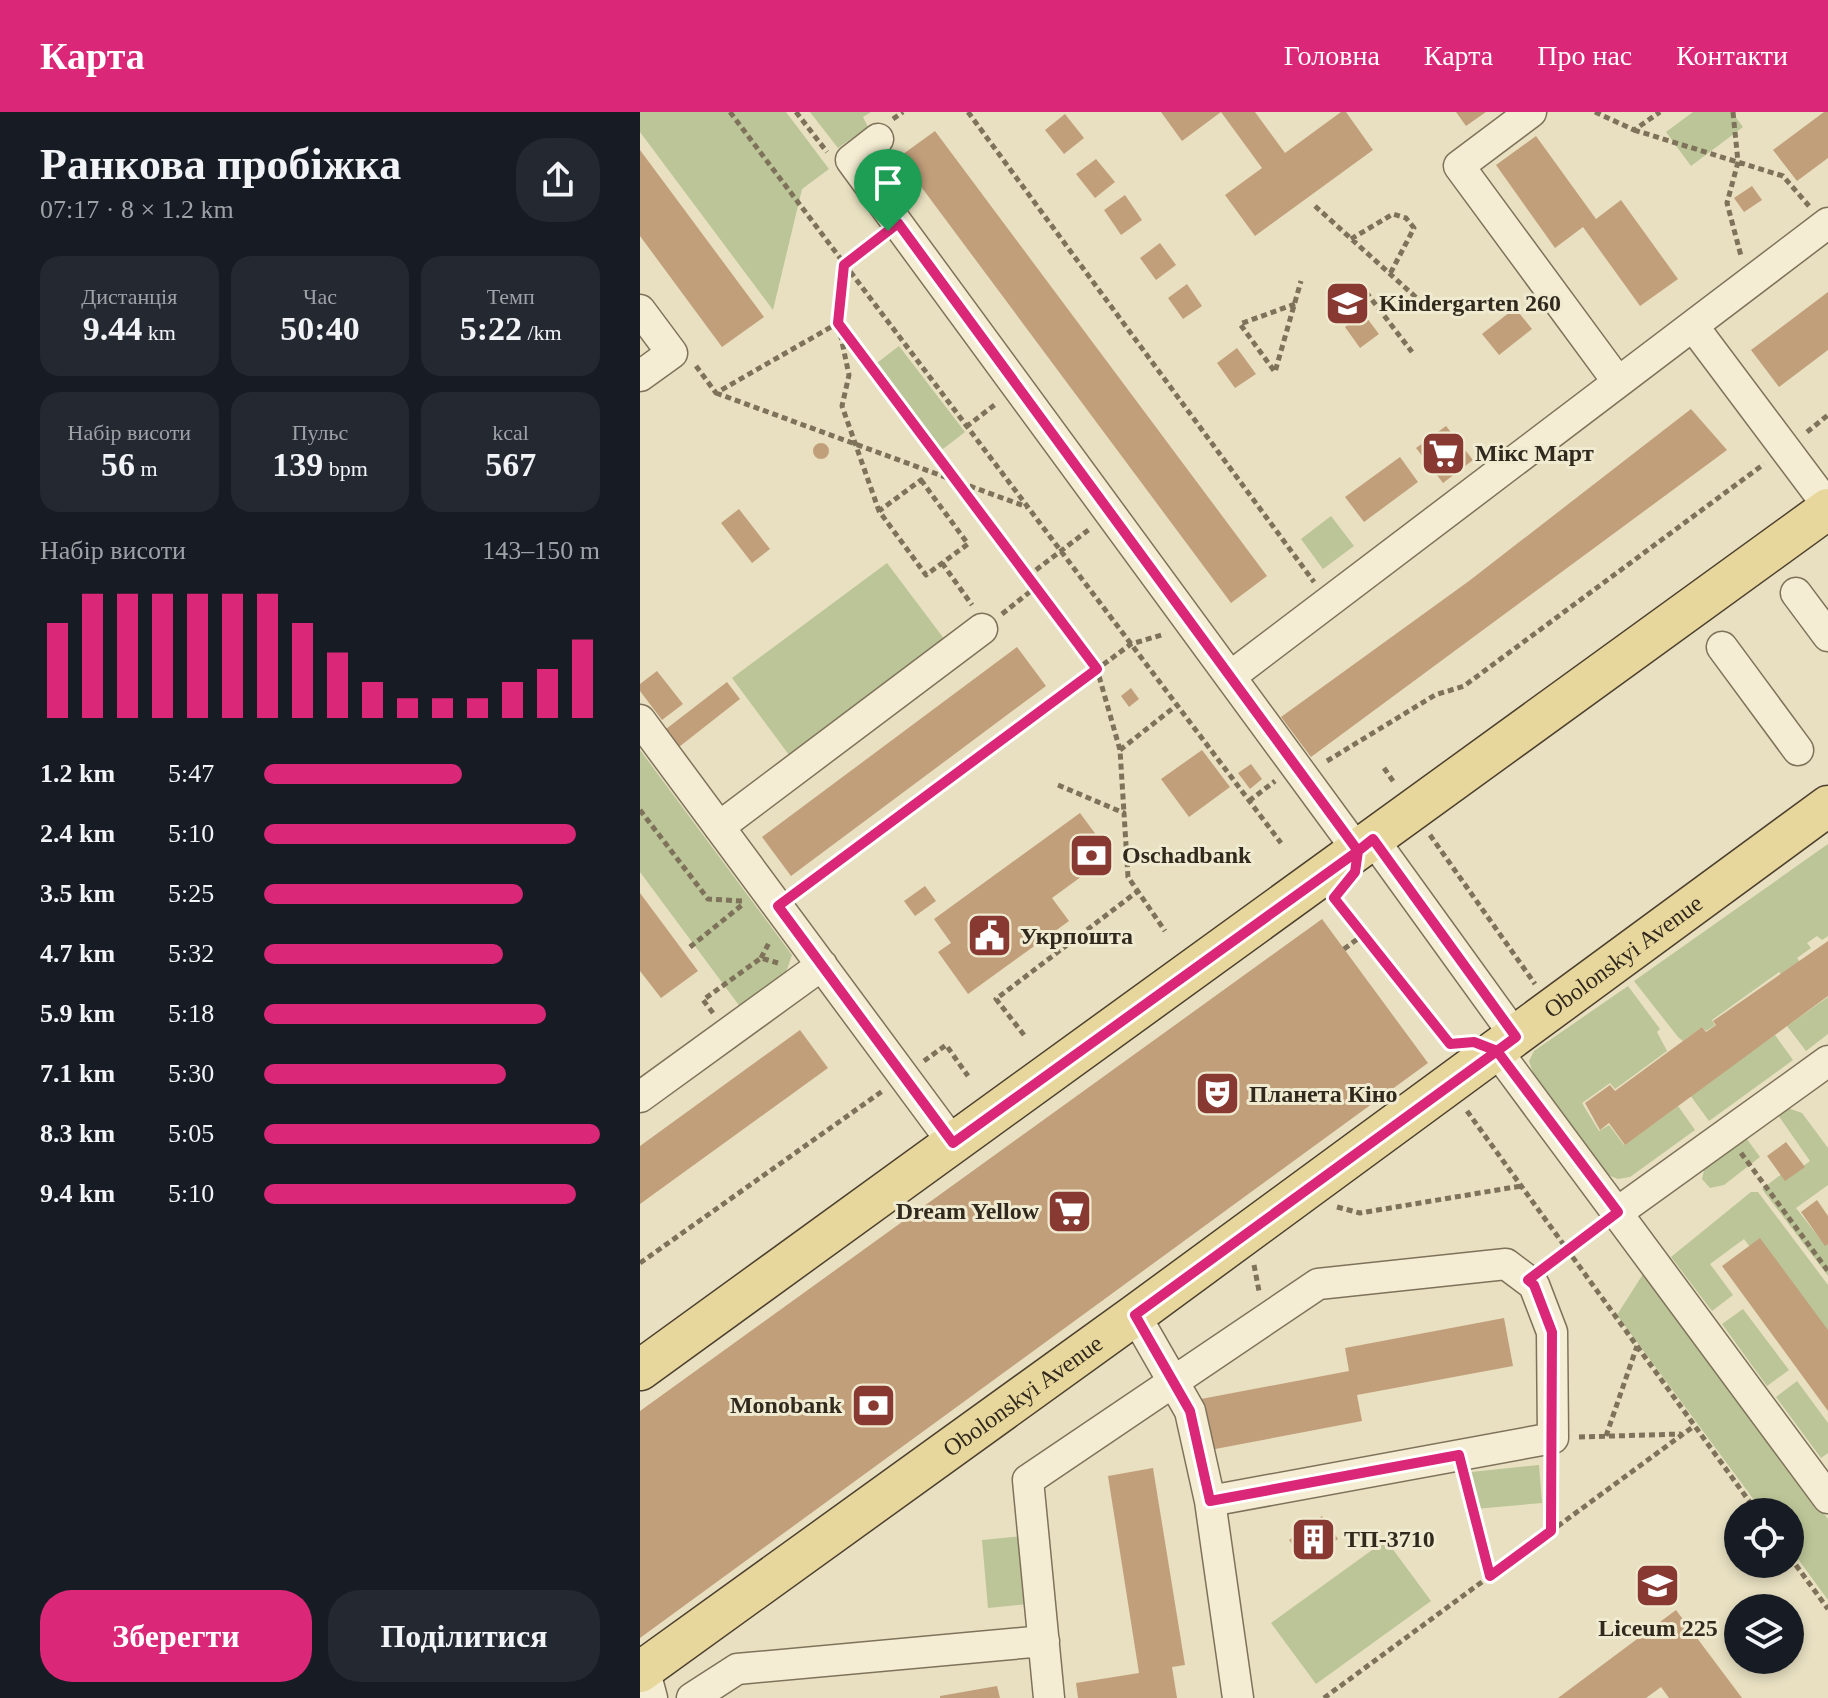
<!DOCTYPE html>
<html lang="uk">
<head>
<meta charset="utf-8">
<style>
  body { margin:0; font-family:Georgia,serif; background:#242831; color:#f1f3f6; height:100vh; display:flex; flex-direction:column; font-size:30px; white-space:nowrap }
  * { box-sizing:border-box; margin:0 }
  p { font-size:26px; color:#9ea1a6 }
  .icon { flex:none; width:44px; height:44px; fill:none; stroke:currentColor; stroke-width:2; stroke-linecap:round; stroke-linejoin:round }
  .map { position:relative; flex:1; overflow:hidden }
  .panel { display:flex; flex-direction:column; background:#171b24; width:640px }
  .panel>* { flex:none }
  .fabs { position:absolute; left:1084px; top:1386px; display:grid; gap:16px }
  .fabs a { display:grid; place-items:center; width:80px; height:80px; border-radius:50%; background:#171b24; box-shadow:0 4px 12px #0003; font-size:40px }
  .pin { position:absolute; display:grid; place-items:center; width:68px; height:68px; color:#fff; margin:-82px -34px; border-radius:50% 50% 50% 0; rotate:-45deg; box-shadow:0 0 8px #0007 }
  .pin .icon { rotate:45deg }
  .round { display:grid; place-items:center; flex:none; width:84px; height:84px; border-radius:32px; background:#242831 }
  .headline { display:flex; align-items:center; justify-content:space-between; height:136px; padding:0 40px }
  h1 { font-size:44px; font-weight:600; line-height:60px }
  .stats { display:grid; grid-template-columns:repeat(3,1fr); gap:12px; height:136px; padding:8px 40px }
  .stats div { display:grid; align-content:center; border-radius:20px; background:#242831; text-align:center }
  .stats b { font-size:34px; font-weight:600 }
  .stats small { font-size:22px; font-weight:400 }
  .stats p { font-size:22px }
  .chart { height:224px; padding:16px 40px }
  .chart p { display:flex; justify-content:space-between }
  .chart svg { width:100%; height:144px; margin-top:8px; stroke:#db2777; stroke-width:6 }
  .cta { display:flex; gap:16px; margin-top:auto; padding:16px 40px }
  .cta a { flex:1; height:92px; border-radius:32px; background:#db2777; color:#fff; font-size:32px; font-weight:600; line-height:92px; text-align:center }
  .cta a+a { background:#242831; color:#f1f3f6 }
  ul { padding:0 40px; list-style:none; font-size:26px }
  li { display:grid; grid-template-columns:128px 96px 1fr; align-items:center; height:60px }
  li i { height:20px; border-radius:10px; background:#db2777 }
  header { display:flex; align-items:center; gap:48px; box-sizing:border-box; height:112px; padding:0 40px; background:#db2777; color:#fff }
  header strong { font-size:38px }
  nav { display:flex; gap:44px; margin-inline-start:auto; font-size:28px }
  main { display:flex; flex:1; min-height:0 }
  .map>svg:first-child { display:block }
  .green { fill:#bbc597 }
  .building { fill:#c29f7b }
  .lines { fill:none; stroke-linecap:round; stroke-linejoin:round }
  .minor-casing { stroke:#7f725b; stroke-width:33 }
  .major-casing { stroke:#4d402f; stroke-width:43 }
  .path { stroke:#7f725b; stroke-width:5; stroke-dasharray:6 4; stroke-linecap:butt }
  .minor { stroke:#f4edd3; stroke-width:30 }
  .major { stroke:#e8d79c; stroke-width:40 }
  .route-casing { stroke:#fff; stroke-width:16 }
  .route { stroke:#db2777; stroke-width:10 }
  .labels { text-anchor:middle; stroke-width:6; stroke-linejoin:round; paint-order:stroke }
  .poi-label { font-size:24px; font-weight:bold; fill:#31291d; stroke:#f0ead0; text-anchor:start }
  .street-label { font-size:24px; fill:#31291d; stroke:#f0ead0 }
</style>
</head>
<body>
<header>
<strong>Карта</strong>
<nav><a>Головна</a><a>Карта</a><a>Про нас</a><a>Контакти</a></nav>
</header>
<main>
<section class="panel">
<div class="headline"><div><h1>Ранкова пробіжка</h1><p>07:17 · 8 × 1.2 km</p></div><a class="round"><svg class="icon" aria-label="share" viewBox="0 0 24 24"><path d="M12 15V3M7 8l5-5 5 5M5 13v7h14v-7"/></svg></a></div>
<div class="stats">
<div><p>Дистанція</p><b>9.44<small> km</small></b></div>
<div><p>Час</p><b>50:40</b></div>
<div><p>Темп</p><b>5:22<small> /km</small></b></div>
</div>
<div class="stats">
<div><p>Набір висоти</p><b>56<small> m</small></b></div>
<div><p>Пульс</p><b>139<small> bpm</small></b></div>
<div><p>kcal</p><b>567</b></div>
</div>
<div class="chart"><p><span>Набір висоти</span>143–150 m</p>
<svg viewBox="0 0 160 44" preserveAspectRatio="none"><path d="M5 44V15M15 44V6M25 44V6M35 44V6M45 44V6M55 44V6M65 44V6M75 44V15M85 44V24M95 44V33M105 44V38M115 44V38M125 44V38M135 44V33M145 44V29M155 44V20"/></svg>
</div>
<ul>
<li><b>1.2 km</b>5:47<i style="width:59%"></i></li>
<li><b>2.4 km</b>5:10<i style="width:93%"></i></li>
<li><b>3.5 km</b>5:25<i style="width:77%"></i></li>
<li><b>4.7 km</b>5:32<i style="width:71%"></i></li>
<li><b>5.9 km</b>5:18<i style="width:84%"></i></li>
<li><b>7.1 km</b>5:30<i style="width:72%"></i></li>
<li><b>8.3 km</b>5:05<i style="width:100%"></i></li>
<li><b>9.4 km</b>5:10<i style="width:93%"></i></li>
</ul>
<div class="cta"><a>Зберегти</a><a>Поділитися</a></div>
</section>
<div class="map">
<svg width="1188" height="1586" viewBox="0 0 1188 1586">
  <rect width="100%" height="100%" fill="#e8e0c1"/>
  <path class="green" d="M0,0H146L189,57L162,77L133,198L0,20Z
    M170,0H231L223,5L228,15L198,36Z
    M1053,0H1092L1103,15L1051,54L1026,20Z
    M259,234L325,320L299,340L233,254Z
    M691,404L714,434L683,457L661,427Z
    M247,451L311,536L155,651L92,566Z
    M0,638L152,843L145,863L101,896L0,760Z
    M1188,732V824L1182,828L1177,824L1167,831L1171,836L1157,846L1161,851L1143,864L1139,860L1072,908L1075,913L1066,919L1062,915L1043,929L1038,925L994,869Z
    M988,874L1020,917L1017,920L1027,939L975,977L970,971L942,991L959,1019L969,1013L984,1033L1038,994L1055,1018L990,1065L978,1067L968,1063L893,961L889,949L894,939Z
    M1188,885V922L1166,939L1147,914Z
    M1135,923L1153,948L1069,1009L1050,983Z
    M1145,995L1162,1001L1188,1036V1073L1156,1096L1185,1133L1188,1131V1164L1122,1077L1155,1052L1159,1057L1170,1049L1136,1000Z
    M1104,1023L1120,1045L1084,1073L1070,1076L1062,1067L1066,1050Z
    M1111,1080H1118L1188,1173V1239L1104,1127L1070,1152L1093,1183L1072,1199L1031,1145Z
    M1005,1159L1188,1407V1488L1150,1436V1400H1123L977,1203Z
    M1103,1197L1149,1258L1127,1274L1082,1212Z
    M1157,1269L1188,1311V1341L1181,1346L1136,1285Z
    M899,1353L902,1391L835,1397L831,1360Z
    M382,1424L388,1492L348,1496L342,1428Z
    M746,1428L791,1489L676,1572L631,1511Z"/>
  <path class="building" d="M521,0H615L645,41L701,0H706L733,38L615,124L585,83L622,56L581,0L542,29Z
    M816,0H846L826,14Z
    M1184,0H1188V46L1157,69L1133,38Z
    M425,2L444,26L424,42L405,18Z
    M295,19L627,464L591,491L259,45Z
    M896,24L956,107L981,88L1038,167L1000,194L943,115L915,136L856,53Z
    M0,38L124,205L82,235L0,124Z
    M456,47L475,70L455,86L436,62Z
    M1112,74L1122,88L1104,100L1094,86Z
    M485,83L502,108L481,123L464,98Z
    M520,131L536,153L516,168L500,146Z
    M547,172L562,194L543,207L528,186Z
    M1188,180V238L1139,275L1111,238Z
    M875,196L892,217L859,243L842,222Z
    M723,201L739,222L720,236L705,215Z
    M597,236L616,262L595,276L577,251Z
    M1051,297L1087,338L671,645L641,605L829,469Z
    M806,314L833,348L803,371L776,336Z
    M173 339a8 8 0 1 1 16 0a8 8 0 1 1-16 0Z
    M760,345L778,370L724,410L705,385Z
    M99,397L130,437L112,451L81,411Z
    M377,535L406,574L151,764L122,725Z
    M17,559L43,592L22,608L0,579V572Z
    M87,570L100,587L39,635L26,617Z
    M491,576L499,587L489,595L481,584Z
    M562,638L590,675L549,705L521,667Z
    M611,652L622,667L610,677L598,661Z
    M440,701L471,743L412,786L429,809L328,882L298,840L311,831L294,807Z
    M285,774L296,789L275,804L264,789Z
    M0,781L58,859L21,886L0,859Z
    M682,807L788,951L0,1526V1299Z
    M1188,829V884L985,1033L969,1011L960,1018L945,991L970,973L975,979L1062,915L1066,920L1076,913L1073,909Z
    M160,918L188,956L0,1092V1034Z
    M1146,1030L1165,1055L1145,1069L1127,1044Z
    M1177,1088L1188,1104V1132L1185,1134L1161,1100Z
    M1120,1126L1188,1218V1299L1082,1154Z
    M864,1206L873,1254L717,1283L722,1309L570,1338L561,1287L709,1259L705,1236Z
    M513,1356L545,1553L532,1555L537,1586H438L436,1571L499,1561L468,1364Z
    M682,1404L698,1427L665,1450L649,1428Z
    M1036,1498L1102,1586H1029L1021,1575L1006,1586H918Z
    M357,1574L360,1586H300V1584Z"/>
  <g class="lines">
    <defs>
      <path id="minor" d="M891,0L819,54L978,270
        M238,27L211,48L718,739
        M0,198L32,241L0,264
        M1053,214L1188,394
        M1156,481L1188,524
        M1082,535L1158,638
        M591,564L1188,111
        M0,608L313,1031
        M79,715L342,517
        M733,727L876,925
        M857,939L1188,1386
        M0,985L182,853
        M978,1100L1188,949
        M495,1203L550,1299L570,1389L598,1586
        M4,1556L12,1586
        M52,1586L97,1557L404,1529
        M409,1586L388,1368L678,1172L866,1152L894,1173L912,1220L913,1326L570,1389"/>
      <g id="major">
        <path d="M0,1258L1188,397"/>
        <path id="s1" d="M0,1560L495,1203L1188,694"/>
      </g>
    </defs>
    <use href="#minor" class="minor-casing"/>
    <use href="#major" class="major-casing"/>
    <path class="path" d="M90,0L641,731
      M156,0L187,40
      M328,0L674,470
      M955,0L994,18L1020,0
      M1093,0L1098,50L1087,91L1101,144
      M253,7L263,0
      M994,18L1143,64L1169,94
      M675,94L780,189
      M711,127L753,102L766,106L774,116L750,162
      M236,128L204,153L198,211L209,263L202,294L239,399
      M726,180L772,240
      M655,192L600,212L635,260L661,169
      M198,211L457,557L480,638L484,701
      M56,254L76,281L198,211
      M76,281L387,395
      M326,315L357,291
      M1167,320L1188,303
      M281,368L328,432L286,463L239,399Z
      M302,451L332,493
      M388,464L451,416
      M362,502L396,475
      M480,638L537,593
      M687,649L795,583L824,574L1124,352
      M744,656L755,672
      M418,673L484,701L488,765L525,819
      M609,689L635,669
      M0,698L68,787L102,789
      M790,723L895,872
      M158,779L491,532L525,522
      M697,790L811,932
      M50,835L102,793
      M704,837L723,823
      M121,846L130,829
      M73,901L63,888L121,846L138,851
      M384,923L356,887L498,779
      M284,949L306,933L328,964
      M827,999L1117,1400
      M1101,1041L1188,1159
      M697,1095L720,1101L881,1074
      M0,1151L244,978
      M909,1152L955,1118
      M614,1153L619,1179
      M966,1324L997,1234
      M939,1325L1041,1322
      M825,1367L850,1464
      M911,1419L912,1353
      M1150,1445L1188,1497
      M684,1586L1054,1314"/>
    <use href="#minor" class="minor"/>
    <use href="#major" class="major"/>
  </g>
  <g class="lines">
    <defs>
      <path id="route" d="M248,119L204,153L198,211L457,557L138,794L313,1031L718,739L733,727L876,925L857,939L978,1100L888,1168L894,1173L912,1220L911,1419L850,1464L819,1343L570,1389L550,1299L495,1203L857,939L834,930L810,932L694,786L715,760L718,739L258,111L248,119"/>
    </defs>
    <use href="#route" class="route-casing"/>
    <use href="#route" class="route"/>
  </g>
  <defs>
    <symbol id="school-square" viewBox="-11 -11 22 22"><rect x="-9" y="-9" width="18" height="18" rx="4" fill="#883931" stroke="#f0ead0"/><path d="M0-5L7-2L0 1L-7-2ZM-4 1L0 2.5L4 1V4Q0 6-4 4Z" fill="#fff"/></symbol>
    <symbol id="supermarket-square" viewBox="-11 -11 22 22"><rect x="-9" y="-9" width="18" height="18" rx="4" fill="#883931" stroke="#f0ead0"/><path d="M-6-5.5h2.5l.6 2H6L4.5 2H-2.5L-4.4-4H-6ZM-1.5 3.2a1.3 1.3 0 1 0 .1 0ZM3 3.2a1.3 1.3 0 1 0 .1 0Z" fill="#fff"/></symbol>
    <symbol id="bank-square" viewBox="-11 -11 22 22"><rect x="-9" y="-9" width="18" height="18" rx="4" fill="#883931" stroke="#f0ead0"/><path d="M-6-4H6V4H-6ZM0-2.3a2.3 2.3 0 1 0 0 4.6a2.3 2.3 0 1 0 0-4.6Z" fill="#fff"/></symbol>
    <symbol id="civic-square" viewBox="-11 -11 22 22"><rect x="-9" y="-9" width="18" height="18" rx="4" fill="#883931" stroke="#f0ead0"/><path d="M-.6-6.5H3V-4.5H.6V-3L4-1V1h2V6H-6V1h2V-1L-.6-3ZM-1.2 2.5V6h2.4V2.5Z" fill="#fff"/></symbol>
    <symbol id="theatre-square" viewBox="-11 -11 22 22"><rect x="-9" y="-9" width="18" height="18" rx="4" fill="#883931" stroke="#f0ead0"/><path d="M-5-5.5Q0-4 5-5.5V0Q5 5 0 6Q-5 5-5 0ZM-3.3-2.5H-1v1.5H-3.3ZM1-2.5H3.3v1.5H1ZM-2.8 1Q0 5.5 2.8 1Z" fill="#fff"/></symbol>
    <symbol id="building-square" viewBox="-11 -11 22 22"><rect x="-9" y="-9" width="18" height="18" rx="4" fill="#883931" stroke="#f0ead0"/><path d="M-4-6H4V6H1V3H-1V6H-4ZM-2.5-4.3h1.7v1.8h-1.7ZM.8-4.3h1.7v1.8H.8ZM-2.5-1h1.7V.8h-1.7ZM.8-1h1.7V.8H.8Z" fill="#fff"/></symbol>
  </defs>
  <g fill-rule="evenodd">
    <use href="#school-square" x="682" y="166" width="51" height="51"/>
    <use href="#supermarket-square" x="778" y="316" width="51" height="51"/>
    <use href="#bank-square" x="426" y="718" width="51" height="51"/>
    <use href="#civic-square" x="324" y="798" width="51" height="51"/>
    <use href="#theatre-square" x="552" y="956" width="51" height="51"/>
    <use href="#supermarket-square" x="404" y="1074" width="51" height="51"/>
    <use href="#bank-square" x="208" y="1268" width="51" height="51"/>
    <use href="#building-square" x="648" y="1402" width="51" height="51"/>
    <use href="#school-square" x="992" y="1448" width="51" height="51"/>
  </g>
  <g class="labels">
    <g class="poi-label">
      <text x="739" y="199">Kindergarten 260</text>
      <text x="835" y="349">Мікс Март</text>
      <text x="482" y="751">Oschadbank</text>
      <text x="380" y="832">Укрпошта</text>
      <text x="609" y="990">Планета Кіно</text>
      <text x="399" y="1107" text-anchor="end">Dream Yellow</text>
      <text x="202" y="1301" text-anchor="end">Monobank</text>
      <text x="704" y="1435">ТП-3710</text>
      <text x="1018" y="1524" text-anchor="middle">Liceum 225</text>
    </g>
    <g class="street-label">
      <text dy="8" stroke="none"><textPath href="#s1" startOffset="1216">Obolonskyi Avenue</textPath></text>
      <text dy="8" stroke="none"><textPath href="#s1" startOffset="472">Obolonskyi Avenue</textPath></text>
    </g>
  </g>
</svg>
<div class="fabs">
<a><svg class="icon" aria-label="locate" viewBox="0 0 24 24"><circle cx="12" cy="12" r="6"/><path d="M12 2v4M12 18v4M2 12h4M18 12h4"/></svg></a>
<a><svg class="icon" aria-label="layers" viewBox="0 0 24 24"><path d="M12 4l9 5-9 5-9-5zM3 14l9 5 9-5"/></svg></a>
</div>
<div class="pin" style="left:248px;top:119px;background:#1e9e55"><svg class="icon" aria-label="arrive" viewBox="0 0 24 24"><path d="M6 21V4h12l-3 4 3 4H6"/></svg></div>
</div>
</main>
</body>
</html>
